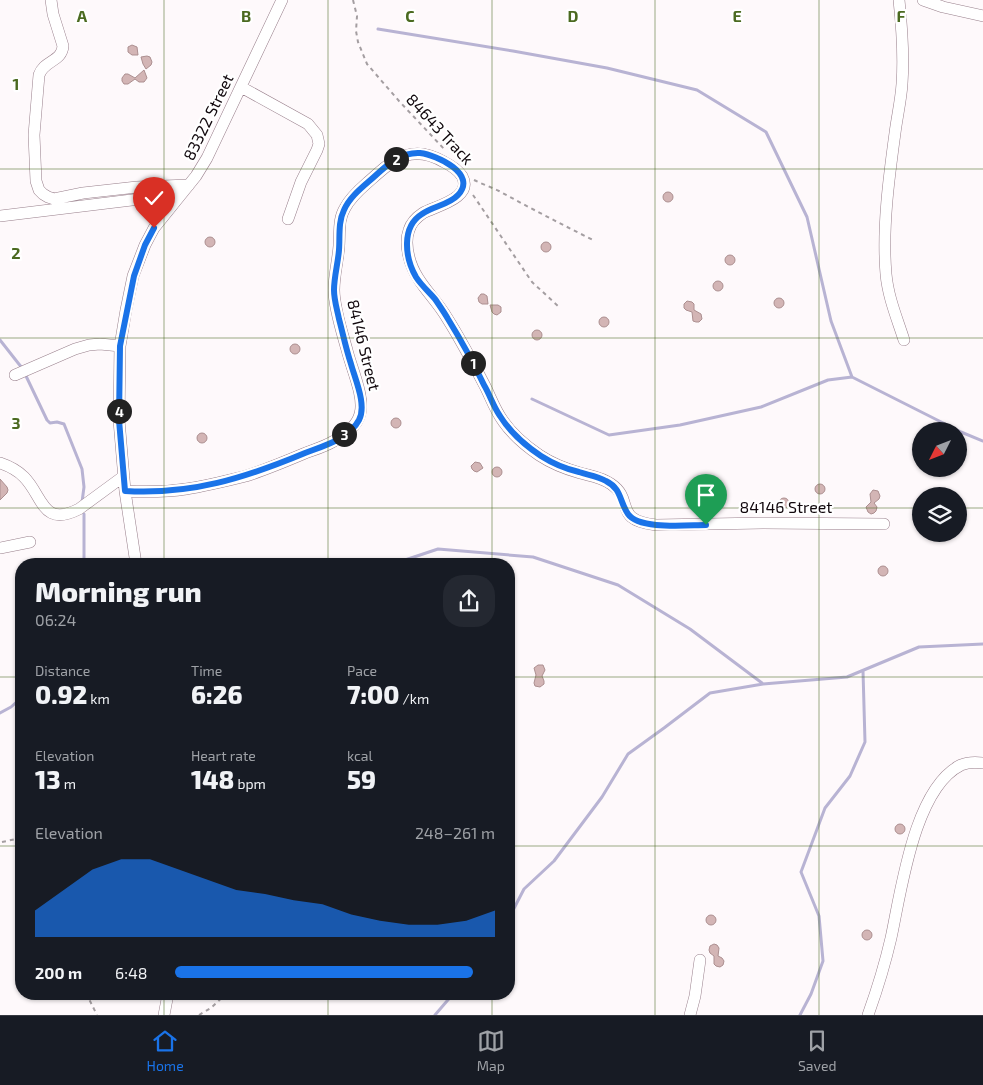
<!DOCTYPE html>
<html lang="en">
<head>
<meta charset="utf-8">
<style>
  body { margin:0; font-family:"Exo 2",sans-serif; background:#242831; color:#f1f3f6; height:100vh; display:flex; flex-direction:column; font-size:19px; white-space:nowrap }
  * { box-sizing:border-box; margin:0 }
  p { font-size:16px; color:#9ea1a6 }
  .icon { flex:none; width:28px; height:28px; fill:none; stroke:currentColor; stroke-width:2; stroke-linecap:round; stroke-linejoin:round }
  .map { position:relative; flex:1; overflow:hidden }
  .panel { position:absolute; left:15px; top:558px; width:500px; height:442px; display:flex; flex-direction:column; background:#171b24; border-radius:20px; box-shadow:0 1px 4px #0004 }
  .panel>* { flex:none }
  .needle { width:32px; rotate:228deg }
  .controls { position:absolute; left:912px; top:422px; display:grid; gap:10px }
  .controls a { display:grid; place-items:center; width:55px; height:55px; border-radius:50%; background:#171b24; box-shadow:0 1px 4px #0004; font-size:25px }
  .pin { position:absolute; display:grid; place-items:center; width:42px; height:42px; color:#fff; margin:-51px -21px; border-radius:50% 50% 50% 0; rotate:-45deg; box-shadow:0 0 5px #0007 }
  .pin .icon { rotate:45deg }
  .km { position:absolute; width:25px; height:25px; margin:-12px; border-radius:50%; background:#222; color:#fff; font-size:14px; line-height:25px; text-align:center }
  .round { display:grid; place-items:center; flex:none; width:52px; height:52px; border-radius:20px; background:#242831 }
  .overview { display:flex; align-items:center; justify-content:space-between; height:85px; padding:0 20px }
  h1 { font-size:28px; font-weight:800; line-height:38px }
  .stats { display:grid; grid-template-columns:repeat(3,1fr); gap:8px; height:85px; padding:5px 20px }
  .stats div { display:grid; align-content:center }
  .stats b { font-size:25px; font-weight:800 }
  .stats small { font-size:14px; font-weight:400 }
  .stats p { font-size:14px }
  .chart { height:140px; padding:10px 20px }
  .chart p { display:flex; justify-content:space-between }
  .chart svg { width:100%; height:90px; margin-top:5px; fill:#1a73e8; opacity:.7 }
  ul { padding:0 20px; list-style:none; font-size:16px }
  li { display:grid; grid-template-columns:80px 60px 1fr; align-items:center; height:38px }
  li i { height:12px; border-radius:6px; background:#1a73e8 }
  .dock { display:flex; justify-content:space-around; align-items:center; height:70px; border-top:1px solid #363941; background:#171b24; font-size:14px; color:#9ea1a6 }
  .dock a { display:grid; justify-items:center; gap:2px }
  .dock .selected { color:#1a73e8 }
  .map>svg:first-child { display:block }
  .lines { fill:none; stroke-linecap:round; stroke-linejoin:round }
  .stream { stroke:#b8b3d3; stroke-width:3 }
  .building { fill:#d3b5b5; stroke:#ac8f90 }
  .minor-casing { stroke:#987f8b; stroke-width:12 }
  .path { stroke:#a49ea1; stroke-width:2; stroke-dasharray:4 4; stroke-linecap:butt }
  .minor { stroke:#fff; stroke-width:11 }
  .route-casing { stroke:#fff; stroke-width:10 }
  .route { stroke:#1a73e8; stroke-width:6 }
  .grid { fill:none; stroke:#4b6a20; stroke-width:1; stroke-opacity:0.55 }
  .labels { text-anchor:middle; stroke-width:4.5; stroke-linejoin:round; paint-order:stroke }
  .street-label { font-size:16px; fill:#11080d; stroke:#fff }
  .grid-label { font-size:16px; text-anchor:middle; font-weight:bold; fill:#4b6a20; stroke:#fff; stroke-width:4.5; stroke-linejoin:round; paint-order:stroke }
</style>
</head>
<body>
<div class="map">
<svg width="983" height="1015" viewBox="0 0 983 1015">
  <rect width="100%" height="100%" fill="#fef9fb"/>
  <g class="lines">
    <path class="stream" d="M378,29L513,51L607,68L697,90L766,132L807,217L831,321L852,377L961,432L983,441
      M0,340L22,368
      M26,376L47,420L50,423L57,422L64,424L82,469L84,487L82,502
      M532,399L609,435L680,425L761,407L828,380L852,377
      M84,564V514
      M393,564L438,549L533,557L618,585L690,629L762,683
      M0,713L11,707L21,698
      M509,918L524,889L554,861L602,797L628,754L664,728L710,693L763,684L847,677L919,647L983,644
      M435,1015L453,994
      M800,1015L811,994L823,961L819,916L801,872L825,808L850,776L865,742L863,671"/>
  </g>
  <path class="building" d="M132,45L137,47L138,55H132L128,52V47Z
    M147,56L150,57L152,62L151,65L146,69L143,64L141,57Z
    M144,70L147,78L144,82H139L135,79L128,84H124L122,81V78L125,74H128L135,78Z
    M663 197a5 5 0 1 1 10 0a5 5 0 1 1-10 0Z
    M205 242a5 5 0 1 1 10 0a5 5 0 1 1-10 0Z
    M541 247a5 5 0 1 1 10 0a5 5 0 1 1-10 0Z
    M725 260a5 5 0 1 1 10 0a5 5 0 1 1-10 0Z
    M713 286a5 5 0 1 1 10 0a5 5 0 1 1-10 0Z
    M481,294H484L487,296L488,304H482L479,302L478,298Z
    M774 303a5 5 0 1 1 10 0a5 5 0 1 1-10 0Z
    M687,301L692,302L694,304V310L701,314L702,319L699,322H696L693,321L692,312L686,310L684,308V304Z
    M490,305H498L501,307V312L497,315L494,314L492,312Z
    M599 322a5 5 0 1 1 10 0a5 5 0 1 1-10 0Z
    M532 335a5 5 0 1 1 10 0a5 5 0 1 1-10 0Z
    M290 349a5 5 0 1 1 10 0a5 5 0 1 1-10 0Z
    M391 423a5 5 0 1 1 10 0a5 5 0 1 1-10 0Z
    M197 438a5 5 0 1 1 10 0a5 5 0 1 1-10 0Z
    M475,462L480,463L483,468L477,472L474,471L472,469L471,466Z
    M492 472a5 5 0 1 1 10 0a5 5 0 1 1-10 0Z
    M0,479L7,487L8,490L7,493L0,500Z
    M815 489a5 5 0 1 1 10 0a5 5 0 1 1-10 0Z
    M873,490L878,491L880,496L879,499L874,503L877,507L876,511L874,513L871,514L868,512L866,507L871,502L870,494Z
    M779 503a5 5 0 1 1 10 0a5 5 0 1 1-10 0Z
    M878 571a5 5 0 1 1 10 0a5 5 0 1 1-10 0Z
    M538,665H543L545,670L542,676L544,681V684L540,687L535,686L534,683L536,675L534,668Z
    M895 829a5 5 0 1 1 10 0a5 5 0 1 1-10 0Z
    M706 920a5 5 0 1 1 10 0a5 5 0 1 1-10 0Z
    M862 935a5 5 0 1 1 10 0a5 5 0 1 1-10 0Z
    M714,944L717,945L719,948L718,956L722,958L724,961L723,965L720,967L716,966L714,964V956L710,953L709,950L710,946Z"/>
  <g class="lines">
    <defs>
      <path id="minor" d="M51,0L53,14L63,46C62,62 44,60 39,75L34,135L36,181L39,190L43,194L48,197L54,199L83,193L137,187L189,185
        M899,0C902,28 904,56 902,84C901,100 897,117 895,133C889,177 882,229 886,274C888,297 897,318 904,340
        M923,0L943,7L983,16
        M241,87L308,124L317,135L319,144L317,150L301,182L288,219
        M0,216L181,194
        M15,375L75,349L89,345L100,344L120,346
        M0,463C9,466 17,470 24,477C43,496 42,528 79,509L124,476
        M125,491C145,492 166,492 186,489C206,486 226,481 246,476C265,470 284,462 303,454C313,450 324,447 334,441C344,436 357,426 360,414C365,397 351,367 347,350C342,332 334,308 334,290C334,275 338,260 339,246C340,233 338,219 345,208C350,198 359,190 367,183C392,161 410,142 444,162C450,165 458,170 462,176C474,198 436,206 423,213C417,217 411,223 409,230C406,238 407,249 409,257C415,282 435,297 447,318C461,340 473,363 485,386C491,398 495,410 503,421C512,434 526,446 539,455C551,463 566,469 580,473C591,476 601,477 611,484C635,500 612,520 656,525L763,523L884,524
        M0,548L30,542
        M136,564L125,491L119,420L120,346L126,310L133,276L145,245L154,228L196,176L207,158L282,0
        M164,1015L168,994
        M690,1015L695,996L700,960
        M868,1015C877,990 885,964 891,938C901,892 914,788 961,765C968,762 975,762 983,763"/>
    </defs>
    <use href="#minor" class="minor-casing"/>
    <path class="path" d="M353,0L357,16L356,31L358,42L367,64L399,101L445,150
      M474,180C482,184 491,187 499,191C530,208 561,224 593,240
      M473,195L532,282L558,306
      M2,842L21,838
      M85,994L88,997L97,1015
      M199,1015L211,1008L226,994"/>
    <use href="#minor" class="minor"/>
  </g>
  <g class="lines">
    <defs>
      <path id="route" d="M154,228L145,245L134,276L120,346L119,420L125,491C191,495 245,478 305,453C323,446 349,439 359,420C367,405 355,379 351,364C346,349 343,334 339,319C337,309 334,300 334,290C334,277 338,263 339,250C340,236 338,222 344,210C350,196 364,186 375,176C388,164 401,152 420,153C437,155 478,174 458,195C449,205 433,206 422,214C401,227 405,258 416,277C421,285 429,292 435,299C439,305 444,312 448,319C461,340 473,362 484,385C490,395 493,406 500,416C510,432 526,446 541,456C552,463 566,469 579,472C588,475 597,476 606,481C622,489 619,501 628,514C639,530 687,525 706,525"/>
    </defs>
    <use href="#route" class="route-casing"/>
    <use href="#route" class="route"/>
  </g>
  <path class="grid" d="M164,0V564M328,0V564M492,0V564M655,0V1015M819,0V1015M0,169H983M0,338H983M0,508H921M959,508H983M0,677H21M509,677H983M0,846H21M509,846H983M164,994V1015M328,994V1015M492,994V1015"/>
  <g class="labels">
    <g class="street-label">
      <text transform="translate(208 117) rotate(-64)" y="6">83322 Street</text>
      <text transform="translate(440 129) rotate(47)" y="6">84643 Track</text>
      <text transform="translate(364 345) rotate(76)" y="6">84146 Street</text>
      <text x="786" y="513">84146 Street</text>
    </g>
  </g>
  <g class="grid-label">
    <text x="82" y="22">A</text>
    <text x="246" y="22">B</text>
    <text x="410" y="22">C</text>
    <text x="573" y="22">D</text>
    <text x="737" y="22">E</text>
    <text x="901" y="22">F</text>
    <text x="16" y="90">1</text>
    <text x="16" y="259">2</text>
    <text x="16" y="429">3</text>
  </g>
</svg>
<div class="controls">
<a><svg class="needle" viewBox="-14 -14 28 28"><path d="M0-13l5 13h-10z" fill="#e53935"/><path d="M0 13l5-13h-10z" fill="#9ea1a6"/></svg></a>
<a><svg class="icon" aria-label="layers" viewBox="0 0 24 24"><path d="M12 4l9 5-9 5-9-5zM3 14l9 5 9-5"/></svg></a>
</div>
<div class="pin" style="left:706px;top:525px;background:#1e9e55"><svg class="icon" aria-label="arrive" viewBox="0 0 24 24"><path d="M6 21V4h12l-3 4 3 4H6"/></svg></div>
<div class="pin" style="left:154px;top:228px;background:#d93025"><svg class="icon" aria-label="check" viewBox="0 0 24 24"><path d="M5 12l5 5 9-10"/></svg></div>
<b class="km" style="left:473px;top:363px">1</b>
<b class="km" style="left:396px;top:159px">2</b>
<b class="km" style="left:344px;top:434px">3</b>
<b class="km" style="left:119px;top:411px">4</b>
<section class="panel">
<div class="overview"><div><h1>Morning run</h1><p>06:24</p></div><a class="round"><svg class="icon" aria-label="share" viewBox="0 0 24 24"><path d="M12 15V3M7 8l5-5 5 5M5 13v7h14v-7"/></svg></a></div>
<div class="stats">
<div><p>Distance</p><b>0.92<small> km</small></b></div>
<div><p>Time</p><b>6:26</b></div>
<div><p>Pace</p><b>7:00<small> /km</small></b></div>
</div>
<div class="stats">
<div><p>Elevation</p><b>13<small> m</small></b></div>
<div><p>Heart rate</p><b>148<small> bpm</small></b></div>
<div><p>kcal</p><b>59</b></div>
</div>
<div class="chart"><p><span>Elevation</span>248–261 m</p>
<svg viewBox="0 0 160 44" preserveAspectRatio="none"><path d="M0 44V31L10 21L20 11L30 6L40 6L50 11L60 16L70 21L80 23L90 26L100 28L110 33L120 36L130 38L140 38L150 36L160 31V44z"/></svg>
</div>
<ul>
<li><b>200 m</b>6:48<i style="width:93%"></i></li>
</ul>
</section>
</div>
<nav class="dock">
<a class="selected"><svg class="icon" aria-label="home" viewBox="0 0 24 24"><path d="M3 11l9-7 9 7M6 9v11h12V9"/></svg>Home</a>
<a><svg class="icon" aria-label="map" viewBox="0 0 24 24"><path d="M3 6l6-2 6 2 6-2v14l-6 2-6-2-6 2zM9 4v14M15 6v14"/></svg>Map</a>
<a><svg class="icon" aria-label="saved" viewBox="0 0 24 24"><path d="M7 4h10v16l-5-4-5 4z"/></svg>Saved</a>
</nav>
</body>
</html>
